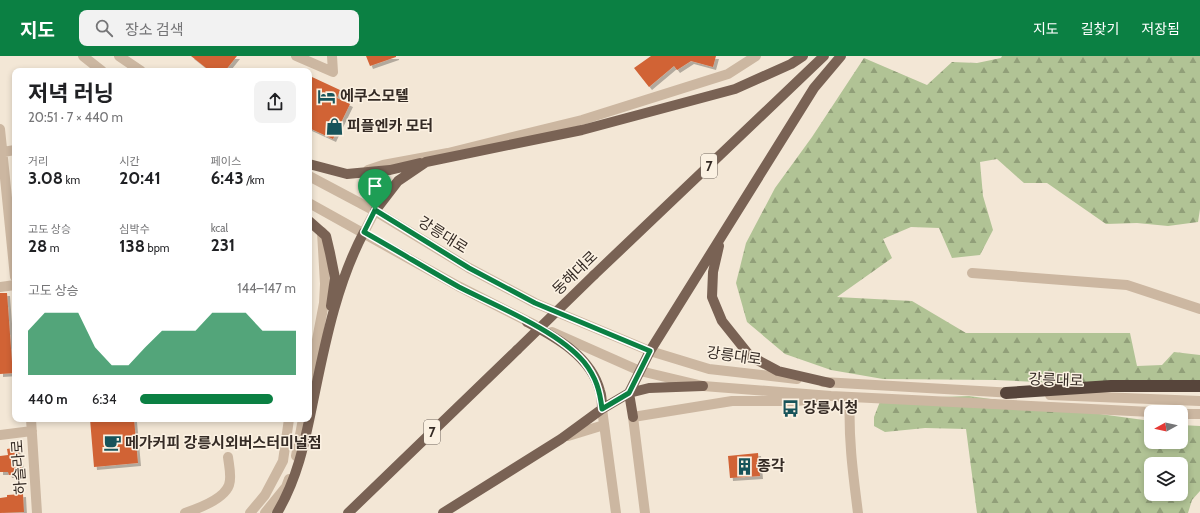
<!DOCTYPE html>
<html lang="ko">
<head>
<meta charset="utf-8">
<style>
  body { margin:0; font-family:Cabin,"Noto Sans KR",sans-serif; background:#f2f2f2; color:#202124; height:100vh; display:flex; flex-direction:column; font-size:15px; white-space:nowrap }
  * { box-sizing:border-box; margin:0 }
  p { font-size:13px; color:#757577 }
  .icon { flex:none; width:22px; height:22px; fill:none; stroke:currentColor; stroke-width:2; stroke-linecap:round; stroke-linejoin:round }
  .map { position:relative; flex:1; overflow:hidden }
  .details { position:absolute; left:12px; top:12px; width:300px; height:354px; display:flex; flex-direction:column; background:#fff; border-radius:8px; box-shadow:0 2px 6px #0003 }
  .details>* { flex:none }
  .needle { width:26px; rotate:262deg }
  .fabs { position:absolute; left:1144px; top:349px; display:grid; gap:8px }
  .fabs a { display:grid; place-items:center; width:44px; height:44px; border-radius:8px; background:#fff; box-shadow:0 2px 6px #0003; font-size:20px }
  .pin { position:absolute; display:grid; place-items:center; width:34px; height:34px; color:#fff; margin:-41px -17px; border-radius:50% 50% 50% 0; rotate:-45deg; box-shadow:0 0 4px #0007 }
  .pin .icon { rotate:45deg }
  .round { display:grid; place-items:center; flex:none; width:42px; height:42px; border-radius:8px; background:#f2f2f2 }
  .head { display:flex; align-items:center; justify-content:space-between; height:68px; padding:0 16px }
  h1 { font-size:22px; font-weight:700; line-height:30px }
  .figures { display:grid; grid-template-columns:repeat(3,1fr); gap:6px; height:68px; padding:4px 16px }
  .figures div { display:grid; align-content:center }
  .figures b { font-size:17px; font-weight:700 }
  .figures small { font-size:11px; font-weight:400 }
  .figures p { font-size:11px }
  .chart { height:112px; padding:8px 16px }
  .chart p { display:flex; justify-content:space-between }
  .chart svg { width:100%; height:72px; margin-top:4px; fill:#0b8043; opacity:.7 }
  ul { padding:0 16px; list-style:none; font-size:13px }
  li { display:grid; grid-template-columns:64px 48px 1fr; align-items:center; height:30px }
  li i { height:10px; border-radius:5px; background:#0b8043 }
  header { display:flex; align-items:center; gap:24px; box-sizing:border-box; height:56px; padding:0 20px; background:#0b8043; color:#fff }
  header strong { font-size:19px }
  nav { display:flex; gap:22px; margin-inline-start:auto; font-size:14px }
  .search { width:280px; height:36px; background:#f2f2f2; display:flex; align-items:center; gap:10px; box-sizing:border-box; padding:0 14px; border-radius:8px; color:#757577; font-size:15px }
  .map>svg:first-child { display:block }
  .forest { fill:url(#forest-firs); fill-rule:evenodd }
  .building { fill:#d16336; filter:url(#shadow) }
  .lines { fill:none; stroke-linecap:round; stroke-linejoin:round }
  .minor { stroke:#ccb7a1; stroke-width:10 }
  .major { stroke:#796254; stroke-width:10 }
  .highway { stroke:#57453b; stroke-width:12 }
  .major-bridge { stroke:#796254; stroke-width:10 }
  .route-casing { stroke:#fff; stroke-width:8 }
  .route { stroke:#0b8043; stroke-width:5 }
  .labels { text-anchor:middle; stroke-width:3; stroke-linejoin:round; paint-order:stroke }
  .shield { fill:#fbf1e2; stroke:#70665e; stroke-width:1 }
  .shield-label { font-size:14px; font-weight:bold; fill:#352b25 }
  .poi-label { font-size:15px; font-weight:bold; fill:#352b25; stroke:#fbf1e2; text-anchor:start }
  .street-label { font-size:15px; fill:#352b25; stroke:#fbf1e2 }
</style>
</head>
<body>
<header>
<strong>지도</strong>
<div class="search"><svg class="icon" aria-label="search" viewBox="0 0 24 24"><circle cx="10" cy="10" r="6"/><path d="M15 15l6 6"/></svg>장소 검색</div>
<nav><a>지도</a><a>길찾기</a><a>저장됨</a></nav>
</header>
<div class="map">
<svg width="1200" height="457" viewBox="0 0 1200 457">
  <defs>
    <pattern id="forest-firs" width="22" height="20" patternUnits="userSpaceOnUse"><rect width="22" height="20" fill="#b1c395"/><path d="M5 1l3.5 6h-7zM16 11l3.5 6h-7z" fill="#919f79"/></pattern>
    <filter id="shadow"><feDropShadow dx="3" dy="3" stdDeviation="0" flood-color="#0004"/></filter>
  </defs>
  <rect width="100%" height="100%" fill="#f3e7d6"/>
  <path class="forest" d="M1002,0H1200V153L1198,166L1168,170L1137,167L1106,168L1047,127H1024L997,103L980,106L983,140L993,174L980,199L952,202L939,172L911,171L883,183L892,202L837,241L912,245L966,277H1130L1137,310L1162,309L1174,296L1200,299V330L1169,332L996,324L883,323L831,314L785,298L747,266L736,227L746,187L775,132L812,81L864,2L927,29L952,6L977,7L1001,2Z
    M969,340L1151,365V386H1181V369L1200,370V435L1192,444L1188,457H977L966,373L925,372L885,376L874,370V361L881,343ZM1151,408H1181V438H1151Z"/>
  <path class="building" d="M191,0H237L225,15H210Z
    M366,0H396V1L370,10Z
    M651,0H716L713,11L691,5L677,14L674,10L649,31L634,12Z
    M312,21L340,34L337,42L350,48L333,83L309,72V27Z
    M0,237H7L12,306H14L15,317L0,318Z
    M90,363H134L138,407L94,411Z
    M18,391L22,418L9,419L8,416H0V400L8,399L7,393Z
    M758,397L760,420L730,422L728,400Z
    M23,438L24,456L0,457V442L7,441V439Z"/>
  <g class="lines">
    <path class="minor" d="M83,0L102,15
      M119,0L141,15
      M296,0L333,16L332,0
      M0,73L15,221
      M3,96L15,94
      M368,114L383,109L448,97L582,64L728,18L756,0
      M309,120L375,155L469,212L535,247L650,295L709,313L797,323
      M309,147L458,230L535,269
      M364,176L375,155
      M972,217L1127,229L1200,253
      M0,231L15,229
      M552,276L640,315L703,330L831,340L1151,356
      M309,326L324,247L325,228L322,176
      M823,326L1014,337
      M1050,339L1200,345
      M850,341C848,381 853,418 858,457
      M602,353L616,457
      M1181,358H1200
      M31,363L37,457
      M0,379L32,375
      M568,380L604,369
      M296,400L303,363
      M185,457C197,453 224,443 229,429C232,421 229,410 228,401
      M250,457L265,439L283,405L289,363
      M265,457L286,431L289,423
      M645,457L633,361L732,345H797L813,343"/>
    <path class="major" d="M309,108L347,118L390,114L420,107
      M375,155L398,125L426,106L582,74L735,33L791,8L803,0
      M309,165L326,180L330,197L335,222L331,250
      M719,190L713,216L712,241L722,265L750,300L778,315L830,327
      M594,219L824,0
      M527,266C555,281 591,300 600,335C602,340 602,347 602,353
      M633,361L629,337L649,332L703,330
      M277,457C300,418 306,379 315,336C326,282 338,225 364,176
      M348,457L517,294
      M443,457L561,383L602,353L629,337L650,295L814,32L841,0"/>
    <path class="highway" d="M1006,337L1111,330H1200"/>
    <path class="major-bridge" d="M517,294L594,219"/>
  </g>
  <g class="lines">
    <defs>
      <path id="route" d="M375,154L469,212L535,247L650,295L629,337L602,353C600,335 596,321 584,306C558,275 496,250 459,231C427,213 396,194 364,176Z"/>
    </defs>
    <use href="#route" class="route-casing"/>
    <use href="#route" class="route"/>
  </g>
  <defs>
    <symbol id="hotel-bare" viewBox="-9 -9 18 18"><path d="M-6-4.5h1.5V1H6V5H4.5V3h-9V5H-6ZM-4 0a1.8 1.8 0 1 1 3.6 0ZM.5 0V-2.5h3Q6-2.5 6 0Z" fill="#17535a" stroke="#fbf1e2" stroke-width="2.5" paint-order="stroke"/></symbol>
    <symbol id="shop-bare" viewBox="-9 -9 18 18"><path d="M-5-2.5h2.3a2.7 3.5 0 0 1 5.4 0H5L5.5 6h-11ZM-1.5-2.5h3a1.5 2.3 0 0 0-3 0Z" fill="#17535a" stroke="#fbf1e2" stroke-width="2.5" paint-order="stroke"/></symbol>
    <symbol id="bus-bare" viewBox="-9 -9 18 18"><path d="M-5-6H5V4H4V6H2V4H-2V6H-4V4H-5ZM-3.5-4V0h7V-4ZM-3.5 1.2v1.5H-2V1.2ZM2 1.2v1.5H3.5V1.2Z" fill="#17535a" stroke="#fbf1e2" stroke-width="2.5" paint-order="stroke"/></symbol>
    <symbol id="cafe-bare" viewBox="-9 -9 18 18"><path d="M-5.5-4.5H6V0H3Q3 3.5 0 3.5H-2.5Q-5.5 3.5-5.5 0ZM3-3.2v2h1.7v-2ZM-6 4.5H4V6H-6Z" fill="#17535a" stroke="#fbf1e2" stroke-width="2.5" paint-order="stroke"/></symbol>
    <symbol id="building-bare" viewBox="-9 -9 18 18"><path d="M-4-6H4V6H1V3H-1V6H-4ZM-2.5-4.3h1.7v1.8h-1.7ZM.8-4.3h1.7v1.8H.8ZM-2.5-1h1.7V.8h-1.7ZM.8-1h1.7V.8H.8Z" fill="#17535a" stroke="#fbf1e2" stroke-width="2.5" paint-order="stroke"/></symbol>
  </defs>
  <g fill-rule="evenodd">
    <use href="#hotel-bare" x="314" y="28" width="25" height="25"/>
    <use href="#shop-bare" x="322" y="58" width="25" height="25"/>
    <use href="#bus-bare" x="778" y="340" width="25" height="25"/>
    <use href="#cafe-bare" x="100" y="374" width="25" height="25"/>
    <use href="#building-bare" x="732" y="398" width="25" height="25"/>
  </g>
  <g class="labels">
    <g class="shield">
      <rect x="701" y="98" width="16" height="24" rx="3"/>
      <rect x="424" y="364" width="16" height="24" rx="3"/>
    </g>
    <g class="shield-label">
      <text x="709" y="115">7</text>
      <text x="432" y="381">7</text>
    </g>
    <g class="poi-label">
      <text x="340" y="45">에쿠스모텔</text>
      <text x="347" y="75">피플엔카 모터</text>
      <text x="803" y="357">강릉시청</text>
      <text x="125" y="392">메가커피 강릉시외버스터미널점</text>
      <text x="757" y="415">종각</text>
    </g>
    <g class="street-label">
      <text transform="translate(443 179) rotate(32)" y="5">강릉대로</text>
      <text transform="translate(575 217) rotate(-44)" y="5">동해대로</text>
      <text transform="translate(734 300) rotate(8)" y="5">강릉대로</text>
      <text transform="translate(1056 324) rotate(2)" y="5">강릉대로</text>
      <text transform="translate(19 411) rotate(-94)" y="5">하슬라로</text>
    </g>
  </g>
</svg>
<div class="fabs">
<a><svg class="needle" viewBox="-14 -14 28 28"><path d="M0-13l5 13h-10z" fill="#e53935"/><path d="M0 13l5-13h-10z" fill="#757577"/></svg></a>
<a><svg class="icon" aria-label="layers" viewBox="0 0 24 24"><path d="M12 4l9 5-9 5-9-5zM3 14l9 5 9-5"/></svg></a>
</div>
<div class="pin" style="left:375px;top:154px;background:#1e9e55"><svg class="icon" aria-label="arrive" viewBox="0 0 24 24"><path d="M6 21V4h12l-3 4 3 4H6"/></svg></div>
<section class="details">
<div class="head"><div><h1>저녁 러닝</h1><p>20:51 · 7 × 440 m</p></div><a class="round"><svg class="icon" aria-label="share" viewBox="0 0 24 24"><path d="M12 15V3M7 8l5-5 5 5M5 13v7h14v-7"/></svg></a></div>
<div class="figures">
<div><p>거리</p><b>3.08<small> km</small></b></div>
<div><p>시간</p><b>20:41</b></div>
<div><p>페이스</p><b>6:43<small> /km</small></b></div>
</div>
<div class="figures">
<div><p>고도 상승</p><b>28<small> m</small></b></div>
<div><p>심박수</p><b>138<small> bpm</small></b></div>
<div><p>kcal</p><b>231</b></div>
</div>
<div class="chart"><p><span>고도 상승</span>144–147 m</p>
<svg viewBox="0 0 160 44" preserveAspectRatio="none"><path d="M0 44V17L10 6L20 6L30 6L40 27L50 38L60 38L70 27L80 17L90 17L100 17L110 6L120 6L130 6L140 17L150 17L160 17V44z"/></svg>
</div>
<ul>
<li><b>440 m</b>6:34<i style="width:85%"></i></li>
</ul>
</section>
</div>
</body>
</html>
